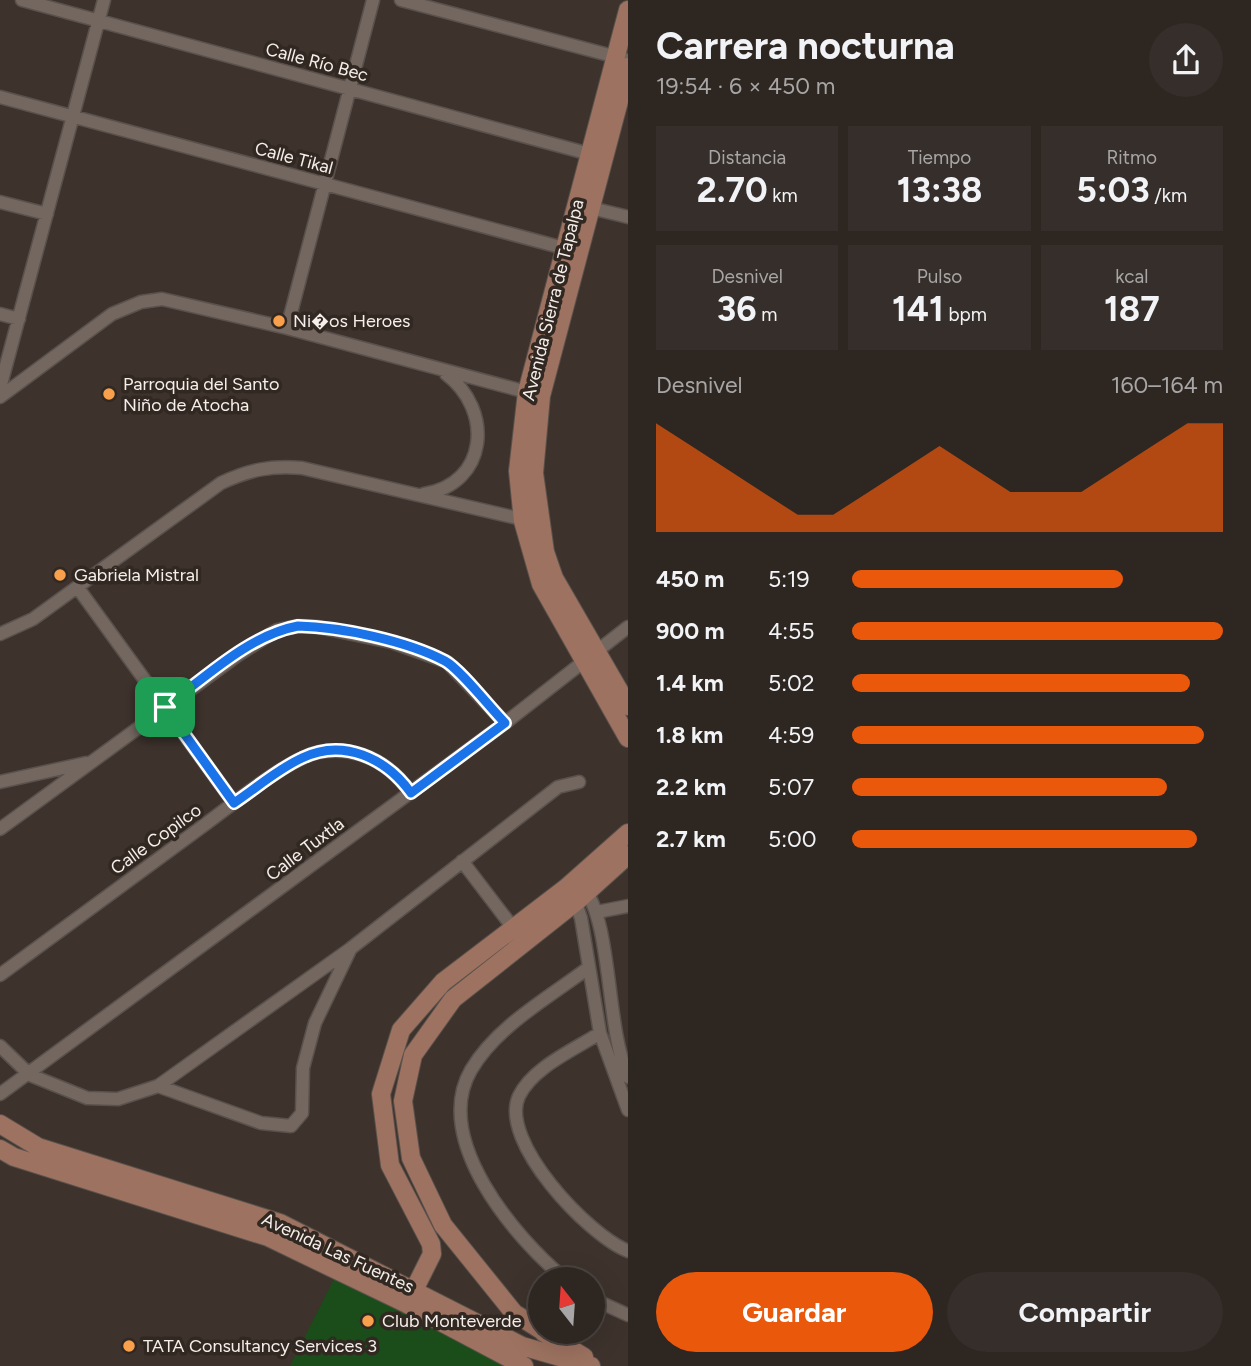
<!DOCTYPE html>
<html lang="es">
<head>
<meta charset="utf-8">
<style>
  body { margin:0; font-family:Figtree,sans-serif; background:#362e2a; color:#f1f3f6; height:100vh; display:flex; flex-direction:column; font-size:26px; white-space:nowrap }
  * { box-sizing:border-box; margin:0 }
  p { font-size:23px; color:#a7a5a5 }
  .icon { flex:none; width:38px; height:38px; fill:none; stroke:currentColor; stroke-width:2; stroke-linecap:round; stroke-linejoin:round }
  .map { position:relative; flex:1; overflow:hidden }
  .side { display:flex; flex-direction:column; background:#2e2621; width:623px }
  .side>* { flex:none }
  .needle { width:46px; rotate:343deg }
  .tools { position:absolute; left:528px; top:1267px; display:grid; gap:14px }
  .tools a { display:grid; place-items:center; width:77px; height:77px; border-radius:50%; background:#2e2621; box-shadow:0 7px 28px #0002,0 0 0 2px #49433f; font-size:35px }
  .pin { position:absolute; display:grid; place-items:center; width:60px; height:60px; color:#fff; margin:-30px; border-radius:14px; box-shadow:0 4px 10px #0006 }
  .round { display:grid; place-items:center; flex:none; width:74px; height:74px; border-radius:37px; background:#362e2a }
  .headline { display:flex; align-items:center; justify-content:space-between; height:119px; padding:0 28px }
  h1 { font-size:38px; font-weight:700; line-height:52px }
  .metrics { display:grid; grid-template-columns:repeat(3,1fr); gap:10px; height:119px; padding:7px 28px }
  .metrics div { display:grid; align-content:center; border-radius:0px; background:#362e2a; text-align:center }
  .metrics b { font-size:35px; font-weight:700 }
  .metrics small { font-size:19px; font-weight:400 }
  .metrics p { font-size:19px }
  .chart { height:196px; padding:14px 28px }
  .chart p { display:flex; justify-content:space-between }
  .chart svg { width:100%; height:126px; margin-top:7px; fill:#ea580c; opacity:.7 }
  .button { display:flex; gap:14px; margin-top:auto; padding:14px 28px }
  .button a { flex:1; height:80px; border-radius:42px; background:#ea580c; color:#fff; font-size:28px; font-weight:700; line-height:80px; text-align:center }
  .button a+a { background:#362e2a; color:#f1f3f6 }
  ul { padding:0 28px; list-style:none; font-size:23px }
  li { display:grid; grid-template-columns:112px 84px 1fr; align-items:center; height:52px }
  li i { height:18px; border-radius:9px; background:#ea580c }
  main { display:flex; flex:1; min-height:0 }
  .map>svg:first-child { display:block }
  .green { fill:#1b4d1a }
  .lines { fill:none; stroke-linecap:round; stroke-linejoin:round }
  .street-casing { stroke:#5a514c; stroke-width:15 }
  .secondary-casing { stroke:#5a514c; stroke-width:20 }
  .street { stroke:#736760; stroke-width:12 }
  .secondary { stroke:#9d7260; stroke-width:18 }
  .route-casing { stroke:#fff; stroke-width:14 }
  .route { stroke:#1a73e8; stroke-width:9 }
  .poi-dot { fill:#f9a04c; stroke:#322822; stroke-width:2.5 }
  .labels { text-anchor:middle; stroke-width:7; stroke-linejoin:round; paint-order:stroke }
  .street-label { font-size:18px; fill:#f5eeea; stroke:#322822 }
  .poi-label { font-size:18px; fill:#f5eeea; stroke:#322822; text-anchor:start }
</style>
</head>
<body>
<main>
<div class="map">
<svg width="628" height="1366" viewBox="0 0 628 1366">
  <rect width="100%" height="100%" fill="#3d322c"/>
  <path class="green" d="M335,1277L510,1366H290Z"/>
  <g class="lines">
    <defs>
      <path id="street" d="M22,0L597,156
        M401,0L624,59
        M0,97L571,250
        M0,202L47,214
        M591,208L628,217
        M0,314L19,319
        M287,328L373,0
        M0,388L104,0
        M0,397L112,314L141,302L162,299L287,328L534,394
        M424,494C488,484 494,410 446,374
        M78,588L234,803
        M0,634L33,619L221,483C249,470 271,465 302,468L530,521
        M0,782L86,763
        M0,829L238,655L277,630L298,626L318,627L391,642L447,662L505,723
        M462,861L517,933
        M582,885C613,923 605,1023 628,1077
        M574,898L581,918L600,1033L628,1110
        M597,912L628,906
        M0,975C69,924 138,874 207,823C233,804 289,758 319,752C358,746 388,761 411,793
        M600,1033C574,1050 533,1067 519,1096C498,1141 589,1236 628,1251
        M0,1046L30,1075L87,1098L118,1099L158,1086L350,949L558,787L579,782
        M158,1086L261,1123L291,1126L302,1113L303,1068L315,1023L350,950
        M0,1094L505,723L628,627
        M565,1279C515,1238 431,1139 471,1070C497,1026 548,998 588,968
        M593,1299L628,1315"/>
      <path id="secondary" d="M628,10L527,392L518,471L523,521L541,584L628,738
        M628,67L541,396L534,473L545,552L554,578L628,706
        M0,1124L38,1147L280,1223L522,1346L591,1366
        M0,1149L14,1157L268,1237L407,1304L524,1366
        M407,1304L432,1254L431,1244L390,1165L381,1094L401,1030L443,982L566,888L628,833
        M541,1330L514,1313L443,1225L411,1158L403,1101L413,1055L453,999L577,901L628,855
        M543,1332L584,1357"/>
    </defs>
    <use href="#street" class="street-casing"/>
    <use href="#secondary" class="secondary-casing"/>
    <use href="#street" class="street"/>
    <use href="#secondary" class="secondary"/>
  </g>
  <g class="lines">
    <defs>
      <path id="route" d="M298,626C341,627 407,641 445,661C460,669 491,709 505,723L411,793C386,758 343,738 302,758C278,769 255,789 234,803L165,707C205,678 249,635 298,626Z"/>
    </defs>
    <use href="#route" class="route-casing"/>
    <use href="#route" class="route"/>
  </g>
  <g class="poi-dot">
    <circle cx="279" cy="321" r="7"/>
    <circle cx="109" cy="394" r="7"/>
    <circle cx="60" cy="575" r="7"/>
    <circle cx="368" cy="1321" r="7"/>
    <circle cx="129" cy="1346" r="7"/>
  </g>
  <g class="labels">
    <g class="street-label">
      <text transform="translate(317 62) rotate(15)" y="6">Calle Río Bec</text>
      <text transform="translate(294 158) rotate(15)" y="6">Calle Tikal</text>
      <text transform="translate(553 300) rotate(-76)" y="6">Avenida Sierra de Tapalpa</text>
      <text transform="translate(156 839) rotate(-36)" y="6">Calle Copilco</text>
      <text transform="translate(305 849) rotate(-37)" y="6">Calle Tuxtla</text>
      <text transform="translate(338 1253) rotate(25)" y="6">Avenida Las Fuentes</text>
    </g>
    <g class="poi-label">
      <text x="293" y="327">Ni�os Heroes</text>
      <text x="123" y="390">Parroquia del Santo<tspan x="123" dy="21">Niño de Atocha</tspan></text>
      <text x="74" y="581">Gabriela Mistral</text>
      <text x="382" y="1327">Club Monteverde</text>
      <text x="143" y="1352">TATA Consultancy Services 3</text>
    </g>
  </g>
</svg>
<div class="tools">
<a><svg class="needle" viewBox="-14 -14 28 28"><path d="M0-13l5 13h-10z" fill="#e53935"/><path d="M0 13l5-13h-10z" fill="#a7a5a5"/></svg></a>
</div>
<div class="pin" style="left:165px;top:707px;background:#1e9e55"><svg class="icon" aria-label="arrive" viewBox="0 0 24 24"><path d="M6 21V4h12l-3 4 3 4H6"/></svg></div>
</div>
<section class="side">
<div class="headline"><div><h1>Carrera nocturna</h1><p>19:54 · 6 × 450 m</p></div><a class="round"><svg class="icon" aria-label="share" viewBox="0 0 24 24"><path d="M12 15V3M7 8l5-5 5 5M5 13v7h14v-7"/></svg></a></div>
<div class="metrics">
<div><p>Distancia</p><b>2.70<small> km</small></b></div>
<div><p>Tiempo</p><b>13:38</b></div>
<div><p>Ritmo</p><b>5:03<small> /km</small></b></div>
</div>
<div class="metrics">
<div><p>Desnivel</p><b>36<small> m</small></b></div>
<div><p>Pulso</p><b>141<small> bpm</small></b></div>
<div><p>kcal</p><b>187</b></div>
</div>
<div class="chart"><p><span>Desnivel</span>160–164 m</p>
<svg viewBox="0 0 160 44" preserveAspectRatio="none"><path d="M0 44V6L10 14L20 22L30 30L40 38L50 38L60 30L70 22L80 14L90 22L100 30L110 30L120 30L130 22L140 14L150 6L160 6V44z"/></svg>
</div>
<ul>
<li><b>450 m</b>5:19<i style="width:73%"></i></li>
<li><b>900 m</b>4:55<i style="width:100%"></i></li>
<li><b>1.4 km</b>5:02<i style="width:91%"></i></li>
<li><b>1.8 km</b>4:59<i style="width:95%"></i></li>
<li><b>2.2 km</b>5:07<i style="width:85%"></i></li>
<li><b>2.7 km</b>5:00<i style="width:93%"></i></li>
</ul>
<div class="button"><a>Guardar</a><a>Compartir</a></div>
</section>
</main>
</body>
</html>
